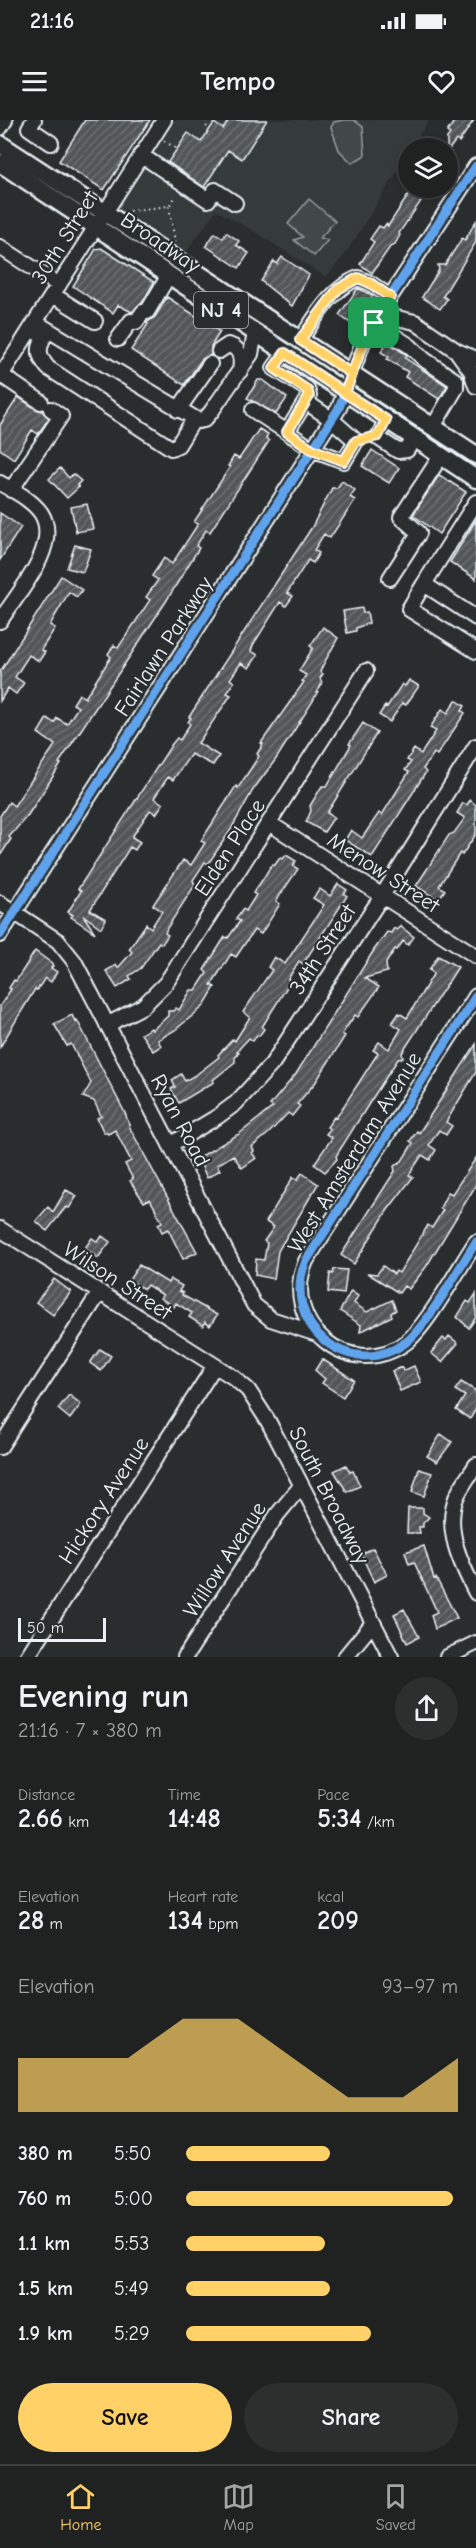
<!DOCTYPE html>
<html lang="en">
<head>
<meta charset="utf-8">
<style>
  body { margin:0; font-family:"Comic Neue",sans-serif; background:#2d2f2f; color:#f1f3f6; height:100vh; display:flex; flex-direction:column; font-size:22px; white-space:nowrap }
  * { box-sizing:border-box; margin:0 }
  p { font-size:20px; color:#a2a4a5 }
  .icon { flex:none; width:33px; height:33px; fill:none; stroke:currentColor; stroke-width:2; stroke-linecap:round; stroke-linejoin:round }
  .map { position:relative; height:1537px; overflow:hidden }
  .side { display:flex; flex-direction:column; background:#202222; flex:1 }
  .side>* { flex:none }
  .buttons { position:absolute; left:398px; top:18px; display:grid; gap:12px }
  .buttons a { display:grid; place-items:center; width:60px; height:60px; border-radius:50%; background:#202222; box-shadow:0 3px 9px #0003,0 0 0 2px #3d3f40; font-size:30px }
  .scale { position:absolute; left:18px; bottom:15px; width:88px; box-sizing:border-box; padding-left:6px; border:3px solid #e8f1f8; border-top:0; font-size:16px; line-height:21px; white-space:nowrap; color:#e8f1f8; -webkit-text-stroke:4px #2a2d2e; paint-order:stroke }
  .pin { position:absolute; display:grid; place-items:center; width:51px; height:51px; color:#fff; margin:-26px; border-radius:12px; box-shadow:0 3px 9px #0006 }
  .round { display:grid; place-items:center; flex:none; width:63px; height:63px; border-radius:32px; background:#2d2f2f }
  .summary { display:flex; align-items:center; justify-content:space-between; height:102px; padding:0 18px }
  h1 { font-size:33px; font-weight:700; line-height:45px }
  .metrics { display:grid; grid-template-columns:repeat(3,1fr); gap:9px; height:102px; padding:6px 18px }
  .metrics div { display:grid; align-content:center }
  .metrics b { font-size:26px; font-weight:700 }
  .metrics small { font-size:16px; font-weight:400 }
  .metrics p { font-size:16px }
  .chart { height:168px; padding:12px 18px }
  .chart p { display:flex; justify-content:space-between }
  .chart svg { width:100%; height:108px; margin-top:6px; fill:#ffd166; opacity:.7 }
  .cta { display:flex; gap:12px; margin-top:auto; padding:12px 18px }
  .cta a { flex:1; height:69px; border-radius:36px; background:#ffd166; color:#111; font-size:24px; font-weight:700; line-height:69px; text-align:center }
  .cta a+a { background:#2d2f2f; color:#f1f3f6 }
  ul { padding:0 18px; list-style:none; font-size:20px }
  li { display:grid; grid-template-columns:96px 72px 1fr; align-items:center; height:45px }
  li i { height:15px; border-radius:8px; background:#ffd166 }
  .status { display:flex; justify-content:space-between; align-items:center; height:42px; padding:0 30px; background:#202222; direction:ltr }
  .status svg { height:16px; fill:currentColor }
  header { display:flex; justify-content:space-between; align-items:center; height:78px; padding:0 18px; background:#202222; font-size:27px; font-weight:700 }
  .tabs { display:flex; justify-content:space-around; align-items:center; height:84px; border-top:2px solid #3d3f40; background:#202222; font-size:16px; color:#a2a4a5 }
  .tabs a { display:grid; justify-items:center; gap:3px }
  .tabs .selected { color:#ffd166 }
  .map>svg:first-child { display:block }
  .built { fill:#363a3b }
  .park { fill:#424648; stroke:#959ca0; stroke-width:1.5 }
  .building { fill:url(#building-hatch); stroke:#e8f1f8; stroke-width:1.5 }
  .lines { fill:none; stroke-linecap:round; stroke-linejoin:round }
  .minor-casing { stroke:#e8f1f8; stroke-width:18 }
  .major-casing { stroke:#e8f1f8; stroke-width:21 }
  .path { stroke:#e8f1f8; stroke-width:2; stroke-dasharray:1.5 4.5; stroke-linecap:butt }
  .minor { stroke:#2a2d2e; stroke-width:14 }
  .major { stroke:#2a2d2e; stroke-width:16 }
  .cycleway-casing { stroke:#2a2d2e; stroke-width:13 }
  .cycleway { stroke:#60a3ed; stroke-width:9 }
  .route-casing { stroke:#fff; stroke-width:12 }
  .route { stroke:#ffd166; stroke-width:8 }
  .labels { text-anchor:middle; stroke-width:4.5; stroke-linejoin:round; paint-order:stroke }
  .shield { fill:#2a2d2e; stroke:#afb6bb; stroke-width:1.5 }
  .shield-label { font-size:21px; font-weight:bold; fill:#e8f1f8 }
  .street-label { font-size:22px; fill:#e8f1f8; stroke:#2a2d2e }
</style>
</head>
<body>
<div class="status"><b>21:16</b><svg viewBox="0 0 49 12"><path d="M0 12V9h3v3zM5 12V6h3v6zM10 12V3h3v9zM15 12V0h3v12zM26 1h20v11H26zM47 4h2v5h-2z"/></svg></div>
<header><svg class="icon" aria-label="menu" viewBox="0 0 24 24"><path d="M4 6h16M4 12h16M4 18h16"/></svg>Tempo<svg class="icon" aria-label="heart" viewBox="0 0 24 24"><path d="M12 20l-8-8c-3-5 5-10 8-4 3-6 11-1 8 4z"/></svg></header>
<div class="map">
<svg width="476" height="1537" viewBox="0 0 476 1537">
  <defs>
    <pattern id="building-hatch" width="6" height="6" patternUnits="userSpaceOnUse" patternTransform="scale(1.5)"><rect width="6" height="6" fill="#535759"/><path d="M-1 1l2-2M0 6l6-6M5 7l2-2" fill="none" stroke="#6c7072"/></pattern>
  </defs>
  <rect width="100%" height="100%" fill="#2a2d2e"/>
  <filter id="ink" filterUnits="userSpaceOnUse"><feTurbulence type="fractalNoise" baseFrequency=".0167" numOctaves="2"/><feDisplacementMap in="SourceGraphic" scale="12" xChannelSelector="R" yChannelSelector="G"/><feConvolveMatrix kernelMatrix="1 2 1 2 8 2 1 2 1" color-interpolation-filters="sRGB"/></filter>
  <g filter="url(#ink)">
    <path class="built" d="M164,0H429L411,28H408V34L344,136L326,157L252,110L216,90L180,141L104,92Z"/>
    <path class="park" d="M344,0H354L363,7L365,35L352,43L339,30L331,7L334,2Z
      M309,79L335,101L320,118L328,120L314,136L294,120L303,117L288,104Z"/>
    <path class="building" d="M85,0H150L104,70L59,41Z
      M229,0H267L242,39L228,30L204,67L168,42L188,13L201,22L214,3L223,9Z
      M455,0H474L459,22L456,20L447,32V18L450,14L447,12Z
      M413,68H430L399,113L400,115L395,124L390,127L372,153L360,144L374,122L370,119L379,106L383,108L386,104L388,106Z
      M476,101V122L443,176L447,179L440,189L422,177L439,150L438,145H445L462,118L465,120Z
      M226,112L239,121L236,125L249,133L239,148L206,126L215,113L223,118Z
      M101,128L154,162L142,183L132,192L118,185L113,193L73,166L96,129Z
      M282,137L309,155L292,186L261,161L274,141L277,144Z
      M358,168L373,176L353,205L339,195Z
      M167,177L220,212L211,226V235L202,239L184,265L131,230L148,204L146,203L155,197Z
      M387,222L404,233L407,235L405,238L447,266L439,279L405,257L408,252L387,239L389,237L381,232Z
      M258,260H263L287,278L276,294L247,278Z
      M18,277L36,289L42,291L49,298L38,314L32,310L14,339L0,329V305Z
      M259,309L268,314L266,318L269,321L210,412L206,410L196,426L199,428L165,483L59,643L61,644L28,695L9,717L11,719L0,736V696L9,682L14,686L55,625L38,613L47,598L54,603L57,598L67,604L78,587L73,584L79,574L85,578L111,537L108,534L114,525L118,528L150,480L146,477L158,460L152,456L164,438L172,444L198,404L194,402L230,347L228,346L234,336L239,339Z
      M372,330L399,348L389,363L362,346Z
      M60,348L69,358L73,354L81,361L77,365L79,367L67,378L49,359Z
      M439,355L466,372L439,414L413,395Z
      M342,361L355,370L350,377L355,380L330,418L324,414L314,430L319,433L313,443L308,440L287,473L293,476L286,486L280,482L253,525L251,531L258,535L249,548L241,543L230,559L234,562L227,573L231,575L198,623L219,636L213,645L191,634L173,660L168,657L154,678L163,684L156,694L150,690L132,717L140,722L135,730L130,727L90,790L106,799L101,808L83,795L95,813L71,797L73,795L68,792L81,771L78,769L172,624L177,618L180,620L190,604L188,602L191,598L189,597L312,407L332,368H337Z
      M87,384L93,409L76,412L71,387Z
      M0,393L21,407L0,440Z
      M476,400V459L450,442Z
      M75,425L91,429L83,452L67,448Z
      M61,456L82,470L77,477L69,472L55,496L50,505L55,508L41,530L45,532L39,541L29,535L15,557L24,563L16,574L8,568L0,581V552Z
      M362,488L363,493L367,492L369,503L356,508V511L347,513L343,491Z
      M323,507L338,518L322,547L320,552L323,554L320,558L322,563L313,581L276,639L253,670L230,711L208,744L205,742L193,760L195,765L167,808L165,813L168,815L162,824L159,822L141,848L129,856L131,859L117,868L106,851L116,845L118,848L132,832L129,829L146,804L151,808L162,791L153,785L183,740L191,745L205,723L201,721L236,666L238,668L259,636L257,634L263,624L261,623L304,562L302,561L306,555L299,551L313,528L310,526Z
      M409,560L419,566L406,585L402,583L390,602L379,595L385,586L387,587L402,564L405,566Z
      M456,580L465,586L462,591L465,593L437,635L434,633L423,649L426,652L372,737L345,720L351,710L362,718L379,693L382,695L409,652L405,650L411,642L407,640L414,629L421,634L436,611L430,608L442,589L448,593Z
      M363,603L377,613L327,693L334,697L324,712L306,702L311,691L310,686L322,666H327L351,625L349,624Z
      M470,680L476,685V714L462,735L460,733L439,766L445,770L438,780L416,766L449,715L454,713L465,698L457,693L463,683L467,685Z
      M286,735L296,741L293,746L298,749L276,781L280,784L261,814L254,810L236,837L231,834L211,865L215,867L203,887L175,910L158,920L161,926L153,931L141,914L151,908L152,910L168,896V891H173L176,888L179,890L191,870H196L207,853L204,850L225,817L228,818L240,801L236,799L243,789L246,791L256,775L253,773L263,759L272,744L274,746L280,738L283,739Z
      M338,764L347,770L344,774L347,776L303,844L299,841L288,859L290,862L262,907L264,909L259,916L257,915L253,921L249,918L237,931L239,932L235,937V942L213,960L214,962L179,983L171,969L175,967L172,960L181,954L185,961L197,954L219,937L218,935L233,919L235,921L250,897L243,892L272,850L268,847L274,837L285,844L324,785L313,778L320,769L330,776Z
      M400,806L414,817L408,825L403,821L397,830L395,829L386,843L387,852L365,858L379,867L358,897L355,895L342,914L345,916L315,963L297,984L300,986L292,996L288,993L269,1013L252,1027L254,1031L252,1033L256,1038L242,1048L233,1035L217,1045L220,1050L207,1058L198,1038L239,1014L273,987L270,985L296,954L374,830L387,812L391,813L394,808L397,810Z
      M35,831L50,842L53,846L51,848L57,852L51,862L45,858L37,870L35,869L0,927V886L11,869L9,868L14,860L16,861Z
      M438,836L458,847L402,933L403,938L398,939L370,982L336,1036L337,1039L325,1052L314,1044L332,1018L326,1014L330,1009L327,1007L334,997L336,998L378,933L373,930L379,922L389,929L401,909L392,903L399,893L407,898L434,853L429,850Z
      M72,895L75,901L77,900L125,993L131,1010L197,1132L183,1139L168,1109L162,1112L158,1104L162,1102L150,1079L144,1082L130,1061L133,1059L125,1044L131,1041L115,1010L108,1014L106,1012L104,1013L97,998L101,996L94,981L83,977L91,963L71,924L67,926L54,904Z
      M476,924V952L446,1002L452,1006L446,1015L439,1010L429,1025L436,1030L430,1040L422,1035L409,1055L413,1057L387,1091L354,1144L341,1135L395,1051L394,1046L402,1041L413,1023L410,1021L417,1011L419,1013Z
      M476,1038V1065L426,1147L409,1169L404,1166L399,1173L367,1153L377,1154L383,1146L394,1154L396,1151L399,1153L428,1105L432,1108L443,1090L440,1088L448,1072L452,1074Z
      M302,1053L318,1064L278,1131L274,1159L255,1155L256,1139L264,1140L267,1123L264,1121L274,1107L266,1102L293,1057L297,1060Z
      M66,1070L77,1076L69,1088L66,1087L47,1111L36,1101L48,1087L53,1092Z
      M102,1116L110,1122L98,1138L85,1128L92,1118L98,1122Z
      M139,1145L168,1163L170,1159L182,1166L179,1171L183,1173L182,1175L217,1195L210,1206L205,1202L203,1206L189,1197L192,1193L176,1183L174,1187L160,1178L163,1175L147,1165L144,1169L129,1160Z
      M334,1149L347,1150L344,1174L328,1172L330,1153L333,1154Z
      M54,1159L71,1172L53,1195L36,1182Z
      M351,1171L358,1176L354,1183L367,1192L392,1180L396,1190L391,1193L392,1196L360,1212L361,1205L340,1191Z
      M476,1174V1197L469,1208L457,1197L467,1181L470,1183Z
      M449,1216L458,1223L442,1242L431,1233L443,1218L446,1220Z
      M100,1229L111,1236L101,1251L90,1243Z
      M322,1239L354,1260L343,1277L322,1263L325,1259L315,1250Z
      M414,1246L421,1262L400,1271L392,1251L402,1247L403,1251Z
      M461,1262L476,1271V1289L470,1299L456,1290L465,1276L455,1270Z
      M69,1275L81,1284L70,1299L58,1289Z
      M441,1314L452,1322L437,1342L427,1336Z
      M346,1345L350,1352L353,1351L360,1366L347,1372L334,1351Z
      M419,1349L432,1353L424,1376L412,1372Z
      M408,1388H423V1393L429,1397L423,1403V1407H419L420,1413H407Z
      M424,1426L434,1459L436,1458L457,1498L435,1509L431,1495L437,1492L414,1442L409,1444L405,1432Z
      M373,1428L387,1455L374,1462L361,1434Z
      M404,1489L419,1517L407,1523L394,1494Z"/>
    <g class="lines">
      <defs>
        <path id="minor" d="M34,0L29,8L51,23
          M0,8L5,0
          M141,35L208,80L215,70L235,83
          M0,127L59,165
          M53,175L95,201
          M379,194L415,202L457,231L476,239
          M35,202L199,301L204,300L211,292L251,234L255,213
          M374,203L410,226L425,240L456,261V268L433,307
          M31,209L44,217C37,230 39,237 48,248L171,328L178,325L194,299
          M118,219L131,201L136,202L143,192H147L169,155
          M300,220C316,197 331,169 358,158L370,163L390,177
          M219,231L228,225C241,228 242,239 240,251
          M285,233L274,248L307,269L309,276L287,312L312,329L344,341L356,321L331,299L306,282
          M458,233L471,251L476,266
          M1,255L41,282
          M0,257L164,0
          M178,290L210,244
          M253,290L287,312
          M386,300L378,318L398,331L407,330L414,318
          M0,363C14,371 31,379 41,393C62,425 17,474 0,501
          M11,370L61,296L51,289
          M476,382L424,464L476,498
          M390,458L419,413L401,397L441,336
          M424,464L409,489L476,531
          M269,703L476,836
          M0,783L58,821L74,841L254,1185L271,1199L317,1214
          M0,815L339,288L362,225L379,194L476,46
          M476,876L306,1141C279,1203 349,1263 405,1223C426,1208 460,1146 476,1122
          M107,905L143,886L166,863L366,551
          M170,1025L217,997L236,983L272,944L382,776L476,626
          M0,1109L233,1257L248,1270L268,1301L391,1537
          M0,1327L100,1172
          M476,1345C470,1355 461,1366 456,1378C444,1410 462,1446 476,1473
          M27,1537L214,1247
          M185,1537L277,1395L301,1366
          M345,1537L373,1503
          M447,1537L476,1523"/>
        <path id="major" d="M0,24L476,335
          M0,43L476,359"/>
      </defs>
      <use href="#minor" class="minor-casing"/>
      <use href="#major" class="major-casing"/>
      <path class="path" d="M206,0V6L210,9
        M164,21L177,29
        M169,86L175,122
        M129,91L169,86L177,75"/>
      <use href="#minor" class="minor"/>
      <use href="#major" class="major"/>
      <defs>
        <path id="cycleway" d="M0,815L339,288L362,225L379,194L476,46
          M476,876L306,1141C279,1203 349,1263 405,1223C426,1208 460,1146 476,1122"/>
      </defs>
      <use href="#cycleway" class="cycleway-casing"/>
      <use href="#cycleway" class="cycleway"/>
    </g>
  </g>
  <g class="lines" filter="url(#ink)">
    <defs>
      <path id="route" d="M374,203C361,225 354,249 345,273L285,233L274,248L307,270L309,276L287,312L312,329L344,341L356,321L378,316L386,300L345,273L352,254L300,220L338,169L358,158L370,163L390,177L374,203"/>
    </defs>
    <use href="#route" class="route-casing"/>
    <use href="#route" class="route"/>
  </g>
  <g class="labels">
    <rect class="shield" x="194" y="172" width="54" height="36" rx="4.5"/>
    <g class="shield-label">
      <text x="221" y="197">NJ 4</text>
    </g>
    <g class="street-label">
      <text transform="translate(64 117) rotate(-58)" y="8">30th Street</text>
      <text transform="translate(161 122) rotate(34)" y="8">Broadway</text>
      <text transform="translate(163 526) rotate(-57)" y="8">Fairlawn Parkway</text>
      <text transform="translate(229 727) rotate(-57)" y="8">Elden Place</text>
      <text transform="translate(384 752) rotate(33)" y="8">Menow Street</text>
      <text transform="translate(322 829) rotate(-57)" y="8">34th Street</text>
      <text transform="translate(181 1000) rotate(62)" y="8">Ryan Road</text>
      <text transform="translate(354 1032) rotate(-58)" y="8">West Amsterdam Avenue</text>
      <text transform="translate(118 1160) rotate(33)" y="8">Wilson Street</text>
      <text transform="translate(330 1375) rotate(63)" y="8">South Broadway</text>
      <text transform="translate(103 1380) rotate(-57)" y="8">Hickory Avenue</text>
      <text transform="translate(224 1439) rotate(-57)" y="8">Willow Avenue</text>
    </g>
  </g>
</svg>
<div class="buttons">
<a><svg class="icon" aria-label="layers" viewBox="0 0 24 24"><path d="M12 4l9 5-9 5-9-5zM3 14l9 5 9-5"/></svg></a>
</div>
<div class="scale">50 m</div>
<div class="pin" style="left:374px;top:203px;background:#1e9e55"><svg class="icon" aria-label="arrive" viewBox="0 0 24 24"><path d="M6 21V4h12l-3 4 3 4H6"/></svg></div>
</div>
<section class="side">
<div class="summary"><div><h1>Evening run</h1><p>21:16 · 7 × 380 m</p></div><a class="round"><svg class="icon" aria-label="share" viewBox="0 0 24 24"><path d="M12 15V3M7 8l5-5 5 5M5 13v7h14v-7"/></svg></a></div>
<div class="metrics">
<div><p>Distance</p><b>2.66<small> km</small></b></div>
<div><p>Time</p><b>14:48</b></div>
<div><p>Pace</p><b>5:34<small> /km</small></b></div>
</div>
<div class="metrics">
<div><p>Elevation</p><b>28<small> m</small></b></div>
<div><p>Heart rate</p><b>134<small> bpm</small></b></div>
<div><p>kcal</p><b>209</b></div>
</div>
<div class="chart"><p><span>Elevation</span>93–97 m</p>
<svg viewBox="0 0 160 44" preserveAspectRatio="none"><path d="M0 44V22L10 22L20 22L30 22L40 22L50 14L60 6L70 6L80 6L90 14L100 22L110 30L120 38L130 38L140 38L150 30L160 22V44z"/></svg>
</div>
<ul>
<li><b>380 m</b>5:50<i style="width:53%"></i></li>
<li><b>760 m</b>5:00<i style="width:98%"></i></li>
<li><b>1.1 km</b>5:53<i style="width:51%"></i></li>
<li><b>1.5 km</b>5:49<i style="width:53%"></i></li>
<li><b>1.9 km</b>5:29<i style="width:68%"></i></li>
</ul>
<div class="cta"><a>Save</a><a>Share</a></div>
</section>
<nav class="tabs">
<a class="selected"><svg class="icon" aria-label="home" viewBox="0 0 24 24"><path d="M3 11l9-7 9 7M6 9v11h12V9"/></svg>Home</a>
<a><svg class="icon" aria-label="map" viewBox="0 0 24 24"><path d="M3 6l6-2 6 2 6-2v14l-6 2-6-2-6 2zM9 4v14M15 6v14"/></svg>Map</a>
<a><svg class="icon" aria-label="saved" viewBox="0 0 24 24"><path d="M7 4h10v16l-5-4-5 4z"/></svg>Saved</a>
</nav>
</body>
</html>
